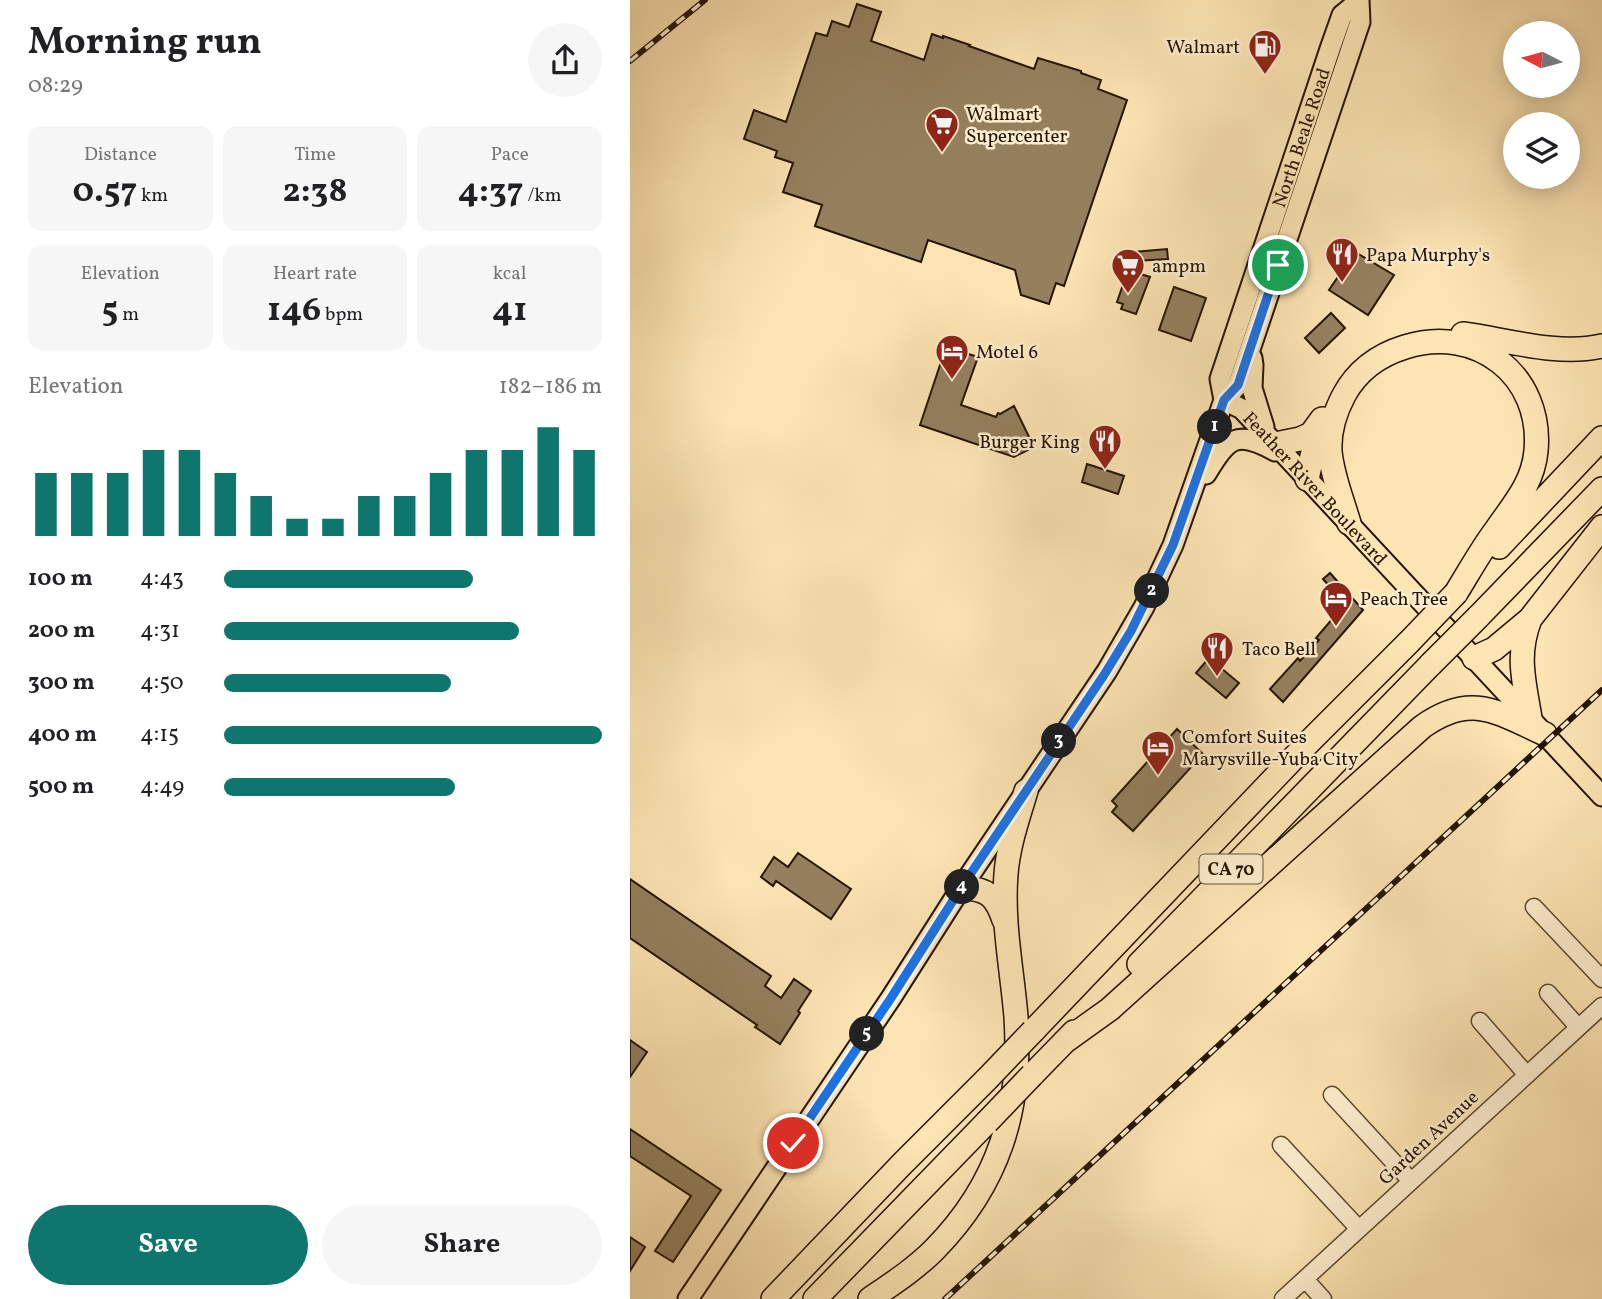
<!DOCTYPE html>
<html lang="en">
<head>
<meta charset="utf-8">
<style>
  body { margin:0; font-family:Vollkorn,serif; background:#f6f6f6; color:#202124; height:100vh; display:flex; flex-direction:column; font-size:26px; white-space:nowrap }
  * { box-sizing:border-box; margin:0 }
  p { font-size:23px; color:#757577 }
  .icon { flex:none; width:38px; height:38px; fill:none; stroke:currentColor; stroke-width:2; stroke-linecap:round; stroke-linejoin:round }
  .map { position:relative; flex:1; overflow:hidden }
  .details { display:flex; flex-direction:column; background:#fff; width:630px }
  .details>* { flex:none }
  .needle { width:46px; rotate:276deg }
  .controls { position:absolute; left:873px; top:21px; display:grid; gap:14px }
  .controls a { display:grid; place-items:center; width:77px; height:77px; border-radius:50%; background:#fff; box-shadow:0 4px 18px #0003; font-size:35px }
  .pin { position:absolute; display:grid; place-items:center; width:60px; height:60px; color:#fff; margin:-30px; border:4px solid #fff; border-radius:50%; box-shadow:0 2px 7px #0007 }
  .km { position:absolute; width:35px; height:35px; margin:-18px; border-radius:50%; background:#222; color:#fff; font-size:19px; line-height:35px; text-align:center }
  .round { display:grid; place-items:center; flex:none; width:74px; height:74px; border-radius:37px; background:#f6f6f6 }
  .headline { display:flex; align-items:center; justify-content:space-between; height:119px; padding:0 28px }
  h1 { font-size:38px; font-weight:700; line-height:52px }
  .stats { display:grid; grid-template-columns:repeat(3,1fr); gap:10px; height:119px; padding:7px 28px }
  .stats div { display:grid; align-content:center; border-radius:14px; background:#f6f6f6; text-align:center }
  .stats b { font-size:35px; font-weight:700 }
  .stats small { font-size:19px; font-weight:400 }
  .stats p { font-size:19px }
  .chart { height:196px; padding:14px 28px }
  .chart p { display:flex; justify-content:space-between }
  .chart svg { width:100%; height:126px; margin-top:7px; stroke:#0f766e; stroke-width:6 }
  .action { display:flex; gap:14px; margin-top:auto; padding:14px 28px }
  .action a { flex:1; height:80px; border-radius:42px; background:#0f766e; color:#fff; font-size:28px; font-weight:700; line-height:80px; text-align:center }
  .action a+a { background:#f6f6f6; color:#202124 }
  ul { padding:0 28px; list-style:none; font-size:23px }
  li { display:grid; grid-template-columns:112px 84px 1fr; align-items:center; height:52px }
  li i { height:18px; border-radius:9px; background:#0f766e }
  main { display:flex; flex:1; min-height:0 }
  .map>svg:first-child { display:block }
  .building { fill:#95805e; stroke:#241301; stroke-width:2 }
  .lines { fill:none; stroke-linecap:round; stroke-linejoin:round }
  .minor-casing { stroke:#5a482e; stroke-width:19 }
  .major-casing { stroke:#241301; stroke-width:23 }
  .highway-casing { stroke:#241301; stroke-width:26 }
  .minor { stroke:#feeece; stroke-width:16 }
  .major { stroke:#fde5b3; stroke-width:19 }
  .highway { stroke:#fde5b3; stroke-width:23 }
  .rail-casing { stroke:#241301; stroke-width:6 }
  .rail { stroke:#feeece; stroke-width:3.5; stroke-dasharray:10; stroke-linecap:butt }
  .highway-bridge-casing { stroke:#241301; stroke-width:26; stroke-linecap:butt }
  .highway-bridge { stroke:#fde5b3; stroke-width:23 }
  .route-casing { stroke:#fff; stroke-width:14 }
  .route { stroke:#1a73e8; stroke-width:9 }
  .labels { text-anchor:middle; stroke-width:5; stroke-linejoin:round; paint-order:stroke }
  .shield { fill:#feeece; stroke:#65553e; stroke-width:2 }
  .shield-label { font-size:18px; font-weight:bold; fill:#241301 }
  .poi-label { font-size:19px; fill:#241301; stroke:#feeece; text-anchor:start }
  .street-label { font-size:19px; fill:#241301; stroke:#feeece }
</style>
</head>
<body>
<main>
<section class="details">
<div class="headline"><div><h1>Morning run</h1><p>08:29</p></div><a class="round"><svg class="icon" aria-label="share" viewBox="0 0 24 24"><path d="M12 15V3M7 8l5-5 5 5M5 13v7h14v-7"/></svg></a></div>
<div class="stats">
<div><p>Distance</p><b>0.57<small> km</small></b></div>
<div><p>Time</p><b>2:38</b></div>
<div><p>Pace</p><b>4:37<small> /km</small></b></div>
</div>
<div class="stats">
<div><p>Elevation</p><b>5<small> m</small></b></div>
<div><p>Heart rate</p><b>146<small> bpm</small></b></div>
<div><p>kcal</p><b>41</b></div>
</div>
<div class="chart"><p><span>Elevation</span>182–186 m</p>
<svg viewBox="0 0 160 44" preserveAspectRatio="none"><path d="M5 44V22M15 44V22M25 44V22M35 44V14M45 44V14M55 44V22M65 44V30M75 44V38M85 44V38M95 44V30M105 44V30M115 44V22M125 44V14M135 44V14M145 44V6M155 44V14"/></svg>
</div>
<ul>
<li><b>100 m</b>4:43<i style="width:66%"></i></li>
<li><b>200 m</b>4:31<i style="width:78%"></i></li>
<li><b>300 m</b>4:50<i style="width:60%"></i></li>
<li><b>400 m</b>4:15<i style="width:100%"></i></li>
<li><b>500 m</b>4:49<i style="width:61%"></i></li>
</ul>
<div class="action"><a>Save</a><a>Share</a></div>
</section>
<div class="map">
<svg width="972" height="1299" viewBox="0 0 972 1299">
  <rect width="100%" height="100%" fill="#fde5b3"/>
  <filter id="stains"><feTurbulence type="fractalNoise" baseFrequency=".00286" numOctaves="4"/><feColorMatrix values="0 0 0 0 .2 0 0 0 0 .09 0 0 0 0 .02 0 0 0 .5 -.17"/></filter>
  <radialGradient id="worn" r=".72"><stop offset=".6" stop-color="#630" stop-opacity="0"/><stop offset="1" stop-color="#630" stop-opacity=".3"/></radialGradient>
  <path class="building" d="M227,4L251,12L241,41L294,60L302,34L313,38V36L340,45L339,46L404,69L408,58L451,71V73L471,80L468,89L497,100L434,286L426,283L419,304L391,295L385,270L298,240L291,262L185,226L192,205L153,192L163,163L145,157L147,151L114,139L124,110L156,122L186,33L197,36L202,21L219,27Z
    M537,249L538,259L505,261L504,252Z
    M725,252L764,275L738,315L699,290Z
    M498,270L520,277L506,314L491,309L493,304L487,302Z
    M544,287L576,298L561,341L529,330Z
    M701,313L715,328L689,353L675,338Z
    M316,347L348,357L331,405L366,417L368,413L370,414L384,406L404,447L384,457L290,425Z
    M457,464L494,476L488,494L452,482Z
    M700,573L733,610L653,702L640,689L668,658L670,661L689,640L686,638L715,604L693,579Z
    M579,658L609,683L596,698L566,673Z
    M547,729L573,754L503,831L482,812L487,806L482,801Z
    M168,853L221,889L201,919L146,881L143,886L131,877L144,857L158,867Z
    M0,879L141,976L135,986L151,998L164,979L181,991L168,1011L170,1013L150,1044L125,1027L127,1025L0,938Z
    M0,1040L17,1052L0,1077Z
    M0,1129L91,1190L43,1262L25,1251L61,1196L0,1156Z
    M0,1237L15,1247L0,1271Z"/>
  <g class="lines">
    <defs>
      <path id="minor" d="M904,907L972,979
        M918,993L948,1027
        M850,1021L897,1075
        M702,1095L781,1181
        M651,1145L729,1229
        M675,1279L693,1299
        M653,1299L972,1006"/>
      <g id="major">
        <path d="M622,358L623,365L622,388L634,427"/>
        <path id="s1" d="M594,400L612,409L645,444L972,796"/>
        <path id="s2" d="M594,400L590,379L700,49L712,15L728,2"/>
        <path d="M576,474C598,438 606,429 645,451"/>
        <path d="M58,1299L261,998L331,888L477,671L514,607L543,545L594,400L608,385L730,22L729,0"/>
      </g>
      <path id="highway" d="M833,334C877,340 928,356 972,346
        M645,444L670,439L681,434L692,419
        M677,479L682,456L694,419
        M719,523C712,499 702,475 700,451C699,431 705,412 714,395C727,371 749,355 775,347C846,324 913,375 906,451C903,484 883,505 866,530C851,550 839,572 826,593
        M869,547L972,438
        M848,617L972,489
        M900,619C886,655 894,681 900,718
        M844,658L864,649L900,619L972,527
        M331,888C357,888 366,896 374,920
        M509,964L801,664
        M403,1031L677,744L779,642
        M434,1042L480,1009L792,727C841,692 867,712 915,734
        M402,1075L444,1032
        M143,1299L272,1164L357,1079
        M185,1299L357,1122
        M240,1299C262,1284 285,1269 304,1250C369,1184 392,1109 386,1017C382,969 372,922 376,874C378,846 388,818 396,791"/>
    </defs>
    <use href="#minor" class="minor-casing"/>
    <use href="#major" class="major-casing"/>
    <use href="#highway" class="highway-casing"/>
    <use href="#minor" class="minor"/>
    <use href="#major" class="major"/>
    <use href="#highway" class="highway"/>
    <defs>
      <path id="rail" d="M0,61L75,0
        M315,1299L972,690"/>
    </defs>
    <use href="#rail" class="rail-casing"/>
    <use href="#rail" class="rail"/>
    <defs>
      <path id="highway-bridge" d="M779,642L826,593
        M801,664L848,617
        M357,1079L403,1031
        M357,1122L402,1075"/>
    </defs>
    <use href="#highway-bridge" class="highway-bridge-casing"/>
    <use href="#highway-bridge" class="highway-bridge"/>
  </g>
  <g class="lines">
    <defs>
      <path id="route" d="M163,1143L261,998L331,888L474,675L501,631L543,545L594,400L608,385L648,265"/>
    </defs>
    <use href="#route" class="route-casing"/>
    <use href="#route" class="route"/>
  </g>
  <defs>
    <symbol id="fuel-pin" viewBox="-11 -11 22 30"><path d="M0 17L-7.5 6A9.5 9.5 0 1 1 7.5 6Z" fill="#8f2418" stroke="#feeece"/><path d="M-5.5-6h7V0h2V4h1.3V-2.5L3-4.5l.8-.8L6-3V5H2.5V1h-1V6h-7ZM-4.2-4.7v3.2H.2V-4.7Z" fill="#fff"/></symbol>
    <symbol id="supermarket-pin" viewBox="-11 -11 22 30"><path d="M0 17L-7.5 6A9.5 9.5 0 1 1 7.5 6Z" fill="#8f2418" stroke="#feeece"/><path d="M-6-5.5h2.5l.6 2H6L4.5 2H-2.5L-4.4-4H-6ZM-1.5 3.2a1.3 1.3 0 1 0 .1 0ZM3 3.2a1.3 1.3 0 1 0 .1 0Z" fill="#fff"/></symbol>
    <symbol id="restaurant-pin" viewBox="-11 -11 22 30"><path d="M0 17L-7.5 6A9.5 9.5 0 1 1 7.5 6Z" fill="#8f2418" stroke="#feeece"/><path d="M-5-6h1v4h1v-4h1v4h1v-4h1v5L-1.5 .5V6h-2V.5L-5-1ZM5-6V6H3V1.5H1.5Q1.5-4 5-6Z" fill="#fff"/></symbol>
    <symbol id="hotel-pin" viewBox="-11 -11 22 30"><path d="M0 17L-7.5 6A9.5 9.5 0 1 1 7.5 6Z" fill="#8f2418" stroke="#feeece"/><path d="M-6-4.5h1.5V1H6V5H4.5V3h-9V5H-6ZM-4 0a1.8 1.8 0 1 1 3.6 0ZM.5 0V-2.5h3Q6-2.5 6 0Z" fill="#fff"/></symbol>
  </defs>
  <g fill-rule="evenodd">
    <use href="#fuel-pin" x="616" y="27" width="38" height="52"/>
    <use href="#supermarket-pin" x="293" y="105" width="38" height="52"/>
    <use href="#restaurant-pin" x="693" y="235" width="38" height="52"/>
    <use href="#supermarket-pin" x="479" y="246" width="38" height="52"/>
    <use href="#hotel-pin" x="303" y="332" width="38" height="52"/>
    <use href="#restaurant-pin" x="456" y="422" width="38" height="52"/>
    <use href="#hotel-pin" x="687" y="579" width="38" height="52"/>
    <use href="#restaurant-pin" x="568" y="629" width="38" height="52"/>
    <use href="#hotel-pin" x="509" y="728" width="38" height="52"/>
  </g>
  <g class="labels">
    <rect class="shield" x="569.5" y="854.5" width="63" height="29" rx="5"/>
    <g class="shield-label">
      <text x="601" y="875">CA 70</text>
    </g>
    <g class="poi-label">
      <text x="610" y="53" text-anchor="end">Walmart</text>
      <text x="336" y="120">Walmart<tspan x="336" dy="22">Supercenter</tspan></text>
      <text x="736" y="261">Papa Murphy's</text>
      <text x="522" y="272">ampm</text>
      <text x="346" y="358">Motel 6</text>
      <text x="450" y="448" text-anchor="end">Burger King</text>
      <text x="730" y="605">Peach Tree</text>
      <text x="612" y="655">Taco Bell</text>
      <text x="552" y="743">Comfort Suites<tspan x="552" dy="22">Marysville-Yuba City</tspan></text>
    </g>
    <g class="street-label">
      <text dy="7" stroke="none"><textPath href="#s2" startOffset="276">North Beale Road</textPath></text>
      <text dy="7" stroke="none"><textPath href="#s1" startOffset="128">Feather River Boulevard</textPath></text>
      <text transform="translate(798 1137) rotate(-43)" y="7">Garden Avenue</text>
    </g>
  </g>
  <rect width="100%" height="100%" filter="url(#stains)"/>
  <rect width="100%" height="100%" fill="url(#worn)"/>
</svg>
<div class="controls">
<a><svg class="needle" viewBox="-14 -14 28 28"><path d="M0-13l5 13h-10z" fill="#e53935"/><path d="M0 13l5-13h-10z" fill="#757577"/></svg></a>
<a><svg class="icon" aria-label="layers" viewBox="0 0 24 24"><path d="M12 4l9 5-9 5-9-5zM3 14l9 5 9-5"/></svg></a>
</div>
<div class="pin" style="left:648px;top:265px;background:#1e9e55"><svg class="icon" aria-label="arrive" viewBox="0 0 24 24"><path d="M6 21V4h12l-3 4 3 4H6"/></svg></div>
<div class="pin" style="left:163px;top:1143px;background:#d93025"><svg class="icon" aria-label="check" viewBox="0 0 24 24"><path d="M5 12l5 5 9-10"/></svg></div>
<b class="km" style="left:585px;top:427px">1</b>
<b class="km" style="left:522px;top:591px">2</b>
<b class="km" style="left:429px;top:741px">3</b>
<b class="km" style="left:332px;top:887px">4</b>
<b class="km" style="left:237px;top:1034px">5</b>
</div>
</main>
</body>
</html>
